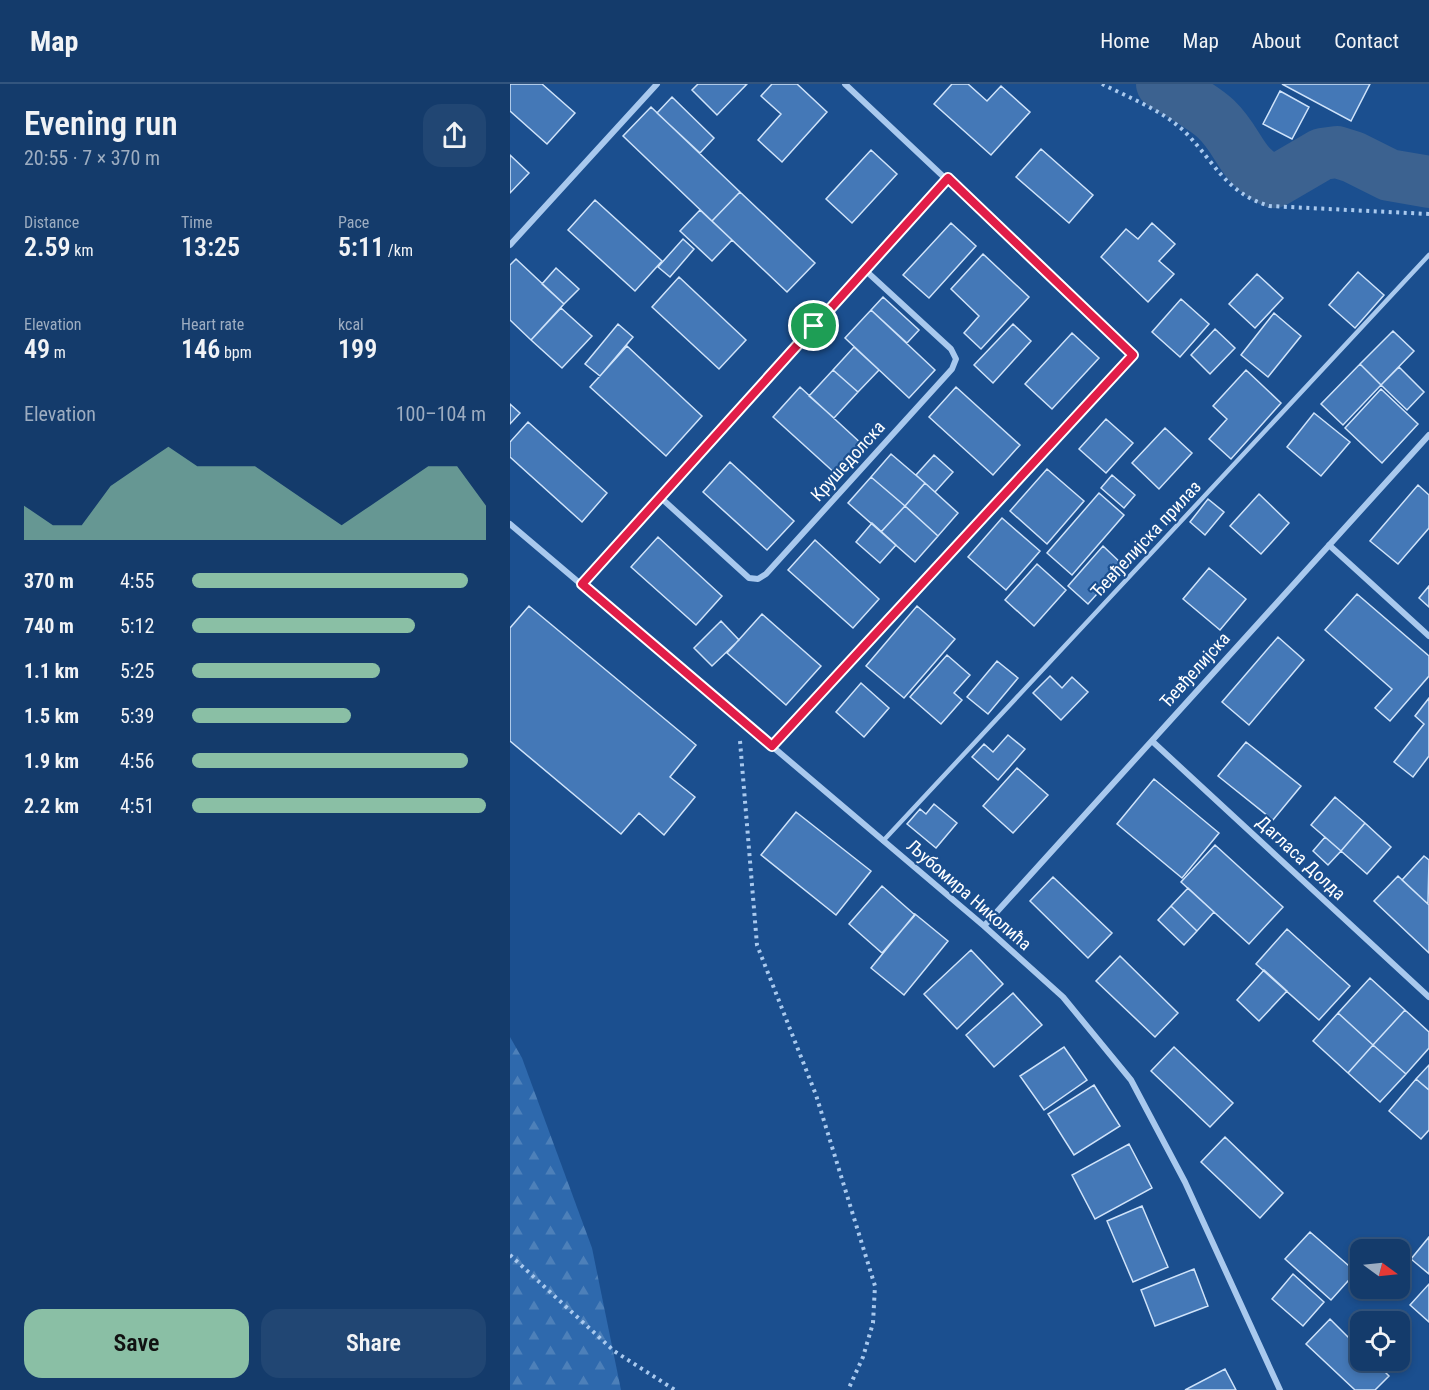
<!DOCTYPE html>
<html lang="en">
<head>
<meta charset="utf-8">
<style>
  body { margin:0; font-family:"Roboto Condensed",sans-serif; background:#214673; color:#f1f3f6; height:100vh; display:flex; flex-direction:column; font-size:22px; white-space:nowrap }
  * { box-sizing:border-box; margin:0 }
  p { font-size:20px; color:#9dadc1 }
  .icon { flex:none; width:33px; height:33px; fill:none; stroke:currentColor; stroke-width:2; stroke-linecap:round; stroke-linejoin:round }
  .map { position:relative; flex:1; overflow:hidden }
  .sheet { display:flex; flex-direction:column; background:#143b6b; width:510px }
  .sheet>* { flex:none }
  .needle { width:39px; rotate:105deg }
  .buttons { position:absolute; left:840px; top:1155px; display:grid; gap:12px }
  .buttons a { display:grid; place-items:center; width:60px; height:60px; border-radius:12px; background:#143b6b; box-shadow:0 3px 9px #0003,0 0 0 2px #33557e; font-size:30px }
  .pin { position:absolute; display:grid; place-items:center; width:51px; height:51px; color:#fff; margin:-26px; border:3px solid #fff; border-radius:50%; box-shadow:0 2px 6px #0007 }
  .round { display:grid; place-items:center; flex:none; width:63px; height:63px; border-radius:18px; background:#214673 }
  .summary { display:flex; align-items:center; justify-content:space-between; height:102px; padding:0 24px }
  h1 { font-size:33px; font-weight:600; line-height:45px }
  .stats { display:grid; grid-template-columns:repeat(3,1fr); gap:9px; height:102px; padding:6px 24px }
  .stats div { display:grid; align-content:center }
  .stats b { font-size:26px; font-weight:600 }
  .stats small { font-size:16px; font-weight:400 }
  .stats p { font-size:16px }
  .chart { height:168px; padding:12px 24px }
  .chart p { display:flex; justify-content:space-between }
  .chart svg { width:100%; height:108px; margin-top:6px; fill:#8abfa5; opacity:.7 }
  .primary-button { display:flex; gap:12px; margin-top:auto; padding:12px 24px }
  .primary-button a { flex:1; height:69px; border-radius:18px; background:#8abfa5; color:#111; font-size:24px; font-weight:600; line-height:69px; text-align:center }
  .primary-button a+a { background:#214673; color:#f1f3f6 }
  ul { padding:0 24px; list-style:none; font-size:20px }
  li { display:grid; grid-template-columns:96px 72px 1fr; align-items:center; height:45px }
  li i { height:15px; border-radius:8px; background:#8abfa5 }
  header { display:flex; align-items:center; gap:36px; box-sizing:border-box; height:84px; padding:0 30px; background:#143b6b; border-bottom:2px solid #33557e }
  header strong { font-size:28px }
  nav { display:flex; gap:33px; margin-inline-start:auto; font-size:21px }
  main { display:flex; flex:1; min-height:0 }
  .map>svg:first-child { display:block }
  .forest { fill:url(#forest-firs) }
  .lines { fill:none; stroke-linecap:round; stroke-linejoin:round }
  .river { stroke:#3c6290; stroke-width:52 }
  .building { fill:#4478b7; stroke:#cfe3fa; stroke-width:1.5 }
  .path { stroke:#a9c9ee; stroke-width:4; stroke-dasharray:3 4.5; stroke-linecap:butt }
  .service { stroke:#a9c9ee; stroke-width:4.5 }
  .minor { stroke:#a9c9ee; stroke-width:6 }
  .route-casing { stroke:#fff; stroke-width:12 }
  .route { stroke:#e11d48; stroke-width:8 }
  .labels { text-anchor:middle; stroke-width:4.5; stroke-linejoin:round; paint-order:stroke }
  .street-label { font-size:18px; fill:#fff; stroke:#1b4f8f }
</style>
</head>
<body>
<header>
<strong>Map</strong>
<nav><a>Home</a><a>Map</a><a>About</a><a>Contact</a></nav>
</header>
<main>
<section class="sheet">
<div class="summary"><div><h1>Evening run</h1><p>20:55 · 7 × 370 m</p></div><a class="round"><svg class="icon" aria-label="share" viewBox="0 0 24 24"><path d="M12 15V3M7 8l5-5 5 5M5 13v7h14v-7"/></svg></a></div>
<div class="stats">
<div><p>Distance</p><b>2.59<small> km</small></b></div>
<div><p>Time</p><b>13:25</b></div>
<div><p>Pace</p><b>5:11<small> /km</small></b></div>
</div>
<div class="stats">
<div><p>Elevation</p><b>49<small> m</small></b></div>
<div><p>Heart rate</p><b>146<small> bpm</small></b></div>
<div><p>kcal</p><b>199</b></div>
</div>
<div class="chart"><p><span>Elevation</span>100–104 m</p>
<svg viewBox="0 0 160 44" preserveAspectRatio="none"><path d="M0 44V30L10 38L20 38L30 22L40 14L50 6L60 14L70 14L80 14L90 22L100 30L110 38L120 30L130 22L140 14L150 14L160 30V44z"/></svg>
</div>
<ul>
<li><b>370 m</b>4:55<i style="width:94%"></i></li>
<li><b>740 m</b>5:12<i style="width:76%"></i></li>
<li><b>1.1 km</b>5:25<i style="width:64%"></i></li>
<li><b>1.5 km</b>5:39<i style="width:54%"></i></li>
<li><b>1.9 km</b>4:56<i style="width:94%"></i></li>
<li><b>2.2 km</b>4:51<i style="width:100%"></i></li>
</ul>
<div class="primary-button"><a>Save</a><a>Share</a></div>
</section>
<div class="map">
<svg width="919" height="1306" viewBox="0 0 919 1306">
  <defs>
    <pattern id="forest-firs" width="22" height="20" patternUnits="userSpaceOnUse" patternTransform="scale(1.5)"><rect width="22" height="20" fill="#2e69ad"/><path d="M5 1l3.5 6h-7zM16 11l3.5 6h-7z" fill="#4d80b9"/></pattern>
  </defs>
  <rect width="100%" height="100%" fill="#1b4f8f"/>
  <path class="forest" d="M0,953L12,974L82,1164L111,1306H0Z"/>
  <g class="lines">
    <path class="river" d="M652,0C670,11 691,21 706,35C731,59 730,83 764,98L812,70L827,68L843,73L879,91L919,98"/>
  </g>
  <path class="building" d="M0,0H32L65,29L37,60L0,27Z
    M188,0H237L207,31L182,6Z
    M262,0H287L317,28L272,78L248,56L271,30L251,12Z
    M442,0H458L477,17L491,2L520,28L481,71L424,20Z
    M772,0H860L841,37Z
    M770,7L799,23L782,55L753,40Z
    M162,13L204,54L190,69L147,29Z
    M141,23L230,108L202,137L113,52Z
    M531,65L583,111L559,139L506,93Z
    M361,66L387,90L342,139L316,115Z
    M0,71L19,89L0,109Z
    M230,108L305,179L277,208L202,137Z
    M85,116L152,177L125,207L58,146Z
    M190,126L222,156L202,177L170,147Z
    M441,139L466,162L419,214L393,191Z
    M642,139L665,160L649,177L664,190L638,218L591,173L616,145L628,155Z
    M173,155L184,165L160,193L148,183Z
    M473,170L519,213L471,265L454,249L469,232L441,205Z
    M6,175L54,220L21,256L0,236V181Z
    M46,184L69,205L54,220L32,200Z
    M848,188L874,211L845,244L819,221Z
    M747,190L773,214L745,244L719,220Z
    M169,193L236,256L209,285L142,223Z
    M373,213L409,246L397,259L361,226Z
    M671,215L699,240L670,273L642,248Z
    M51,224L82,252L52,284L21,256Z
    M361,226L425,286L399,314L335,254Z
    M764,229L791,252L758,293L731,271Z
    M108,240L123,253L90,292L75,280Z
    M503,240L521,257L483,299L464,281Z
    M705,245L725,264L700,290L681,271Z
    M883,247L904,267L871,301L850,280Z
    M562,249L589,274L542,325L515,300Z
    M117,262L192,332L156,372L80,303Z
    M344,263L369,286L348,308L323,286Z
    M850,280L871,301L833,341L811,320Z
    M889,283L914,308L897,326L871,301Z
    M323,286L348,308L324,334L299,312Z
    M736,286L771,319L721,375L699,355L717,335L703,322Z
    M290,303L354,362L327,391L263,333Z
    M446,303L510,361L483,391L419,333Z
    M871,305L908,340L872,379L835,344Z
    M0,320L10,329L0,340Z
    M804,329L840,358L811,392L777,363Z
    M596,335L623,359L596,389L569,365Z
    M18,338L97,409L72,438L0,373V358Z
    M655,344L682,369L649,405L622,379Z
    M381,370L415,399L395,422L361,393Z
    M424,371L443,388L425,408L406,391Z
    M220,378L284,437L257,466L193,408Z
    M537,385L574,417L537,460L500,427Z
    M602,391L625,411L614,424L591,404Z
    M361,393L395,422L371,448L338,419Z
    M415,399L448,429L428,452L395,422Z
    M908,401L919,411V444L888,480L860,457Z
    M589,409L614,431L562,491L537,469Z
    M749,410L779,439L751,470L720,442Z
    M698,415L714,428L695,451L680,438Z
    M395,422L428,452L405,478L371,448Z
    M492,434L530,467L496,506L458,473Z
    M362,439L386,461L370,479L346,458Z
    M148,453L212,512L186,541L121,483Z
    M305,456L369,515L343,544L278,486Z
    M593,462L613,481L578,520L558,502Z
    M527,480L556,506L524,542L495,516Z
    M699,484L736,515L710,546L673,515Z
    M919,502V523L909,514Z
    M847,510L919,572V592L880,637L865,624L882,605L815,546Z
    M19,522L186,661L160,693L185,713L154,751L129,729L111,750L0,657V544Z
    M407,522L445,555L394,614L356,582Z
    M252,530L311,582L276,621L217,569Z
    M211,537L229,556L202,582L184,564Z
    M768,553L794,576L739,641L712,618Z
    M437,571L460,591L444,609L452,616L431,640L400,613Z
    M487,577L508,594L478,630L457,613Z
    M540,592L552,604L562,593L578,608L551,636L523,609Z
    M351,599L379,624L354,653L326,628Z
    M919,614V672L903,693L884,678L914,640L905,632Z
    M498,651L515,665L488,696L462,673L474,660L483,668Z
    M736,658L791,702L763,736L708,692Z
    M507,684L538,711L503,749L473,722Z
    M644,695L709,749L672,794L607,740Z
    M825,713L855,739L831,767L801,741Z
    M424,720L447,739L426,764L397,740L410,725L416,730Z
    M286,728L361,787L326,831L251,771Z
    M855,739L881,763L857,790L831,767Z
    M815,753L831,767L818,781L803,767Z
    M705,761L773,823L739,860L671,798Z
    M914,772L919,776L918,820L892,796Z
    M888,792L919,821V869L864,817Z
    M543,793L602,849L578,874L520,817Z
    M372,802L405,831L372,869L339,840Z
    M678,804L704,828L687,847L661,822Z
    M661,822L687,847L674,861L648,836Z
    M405,830L438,857L394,911L361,884Z
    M777,845L840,902L809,936L746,880Z
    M461,866L493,900L447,945L414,910Z
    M610,872L668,929L645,953L586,897Z
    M754,886L777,907L749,937L727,916Z
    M860,894L895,926L863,961L828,929Z
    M503,909L532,941L484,983L456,951Z
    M895,926L919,948V964L896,990L863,961Z
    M828,929L863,961L838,989L803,957Z
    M863,961L896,990L870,1018L838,989Z
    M554,963L577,996L534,1026L510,992Z
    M664,963L723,1019L700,1043L641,987Z
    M919,981V1006L906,995Z
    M906,995L919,1006V1046L911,1055L879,1027Z
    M584,1001L610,1042L564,1071L538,1030Z
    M715,1053L773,1109L750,1134L691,1078Z
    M619,1060L642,1104L585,1135L562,1091Z
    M632,1122L658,1183L623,1198L597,1137Z
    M800,1148L846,1188L821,1216L775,1175Z
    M919,1153V1190L901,1175Z
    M684,1185L698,1222L645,1242L631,1206Z
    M783,1190L814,1218L793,1242L762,1215Z
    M919,1200V1238L900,1221Z
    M820,1235L850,1265V1276H863L879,1292L865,1306H845L796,1260Z
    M715,1285L726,1306H675Z"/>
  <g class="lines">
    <path class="path" d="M592,0C620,14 654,27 676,49C706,80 715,108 759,122L919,130
      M230,657L247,861L306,1011L365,1202L363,1239L353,1273L338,1306
      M0,1171L104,1267L165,1306"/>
    <path class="service" d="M373,757L919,171"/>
    <path class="minor" d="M0,161L147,0
      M150,413L239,494L248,495L256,490L442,285L446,275L441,265L355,186
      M0,440L474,842L553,913L621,996L675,1098L770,1306
      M819,461L919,552
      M72,500L438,94
      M642,657L919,913
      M262,662L623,271L335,0
      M474,842L919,351"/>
  </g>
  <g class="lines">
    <defs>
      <path id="route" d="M438,94L623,271L262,662L72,500Z"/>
    </defs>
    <use href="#route" class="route-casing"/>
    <use href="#route" class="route"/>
  </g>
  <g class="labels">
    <g class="street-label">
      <text transform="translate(338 377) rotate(-48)" y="6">Крушедолска</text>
      <text transform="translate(636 455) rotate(-47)" y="6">Ђевђелијска прилаз</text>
      <text transform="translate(685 586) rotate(-48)" y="6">Ђевђелијска</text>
      <text transform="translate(791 774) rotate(43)" y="6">Дагласа Долда</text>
      <text transform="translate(459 811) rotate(41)" y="6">Љубомира Николића</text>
    </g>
  </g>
</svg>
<div class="buttons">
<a><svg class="needle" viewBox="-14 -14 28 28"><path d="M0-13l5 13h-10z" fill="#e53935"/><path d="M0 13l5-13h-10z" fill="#9dadc1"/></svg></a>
<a><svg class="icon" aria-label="locate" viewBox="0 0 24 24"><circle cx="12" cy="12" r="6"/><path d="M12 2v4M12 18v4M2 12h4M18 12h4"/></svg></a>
</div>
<div class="pin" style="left:304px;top:242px;background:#1e9e55"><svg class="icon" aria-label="arrive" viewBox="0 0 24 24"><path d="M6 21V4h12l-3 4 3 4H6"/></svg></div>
</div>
</main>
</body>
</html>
